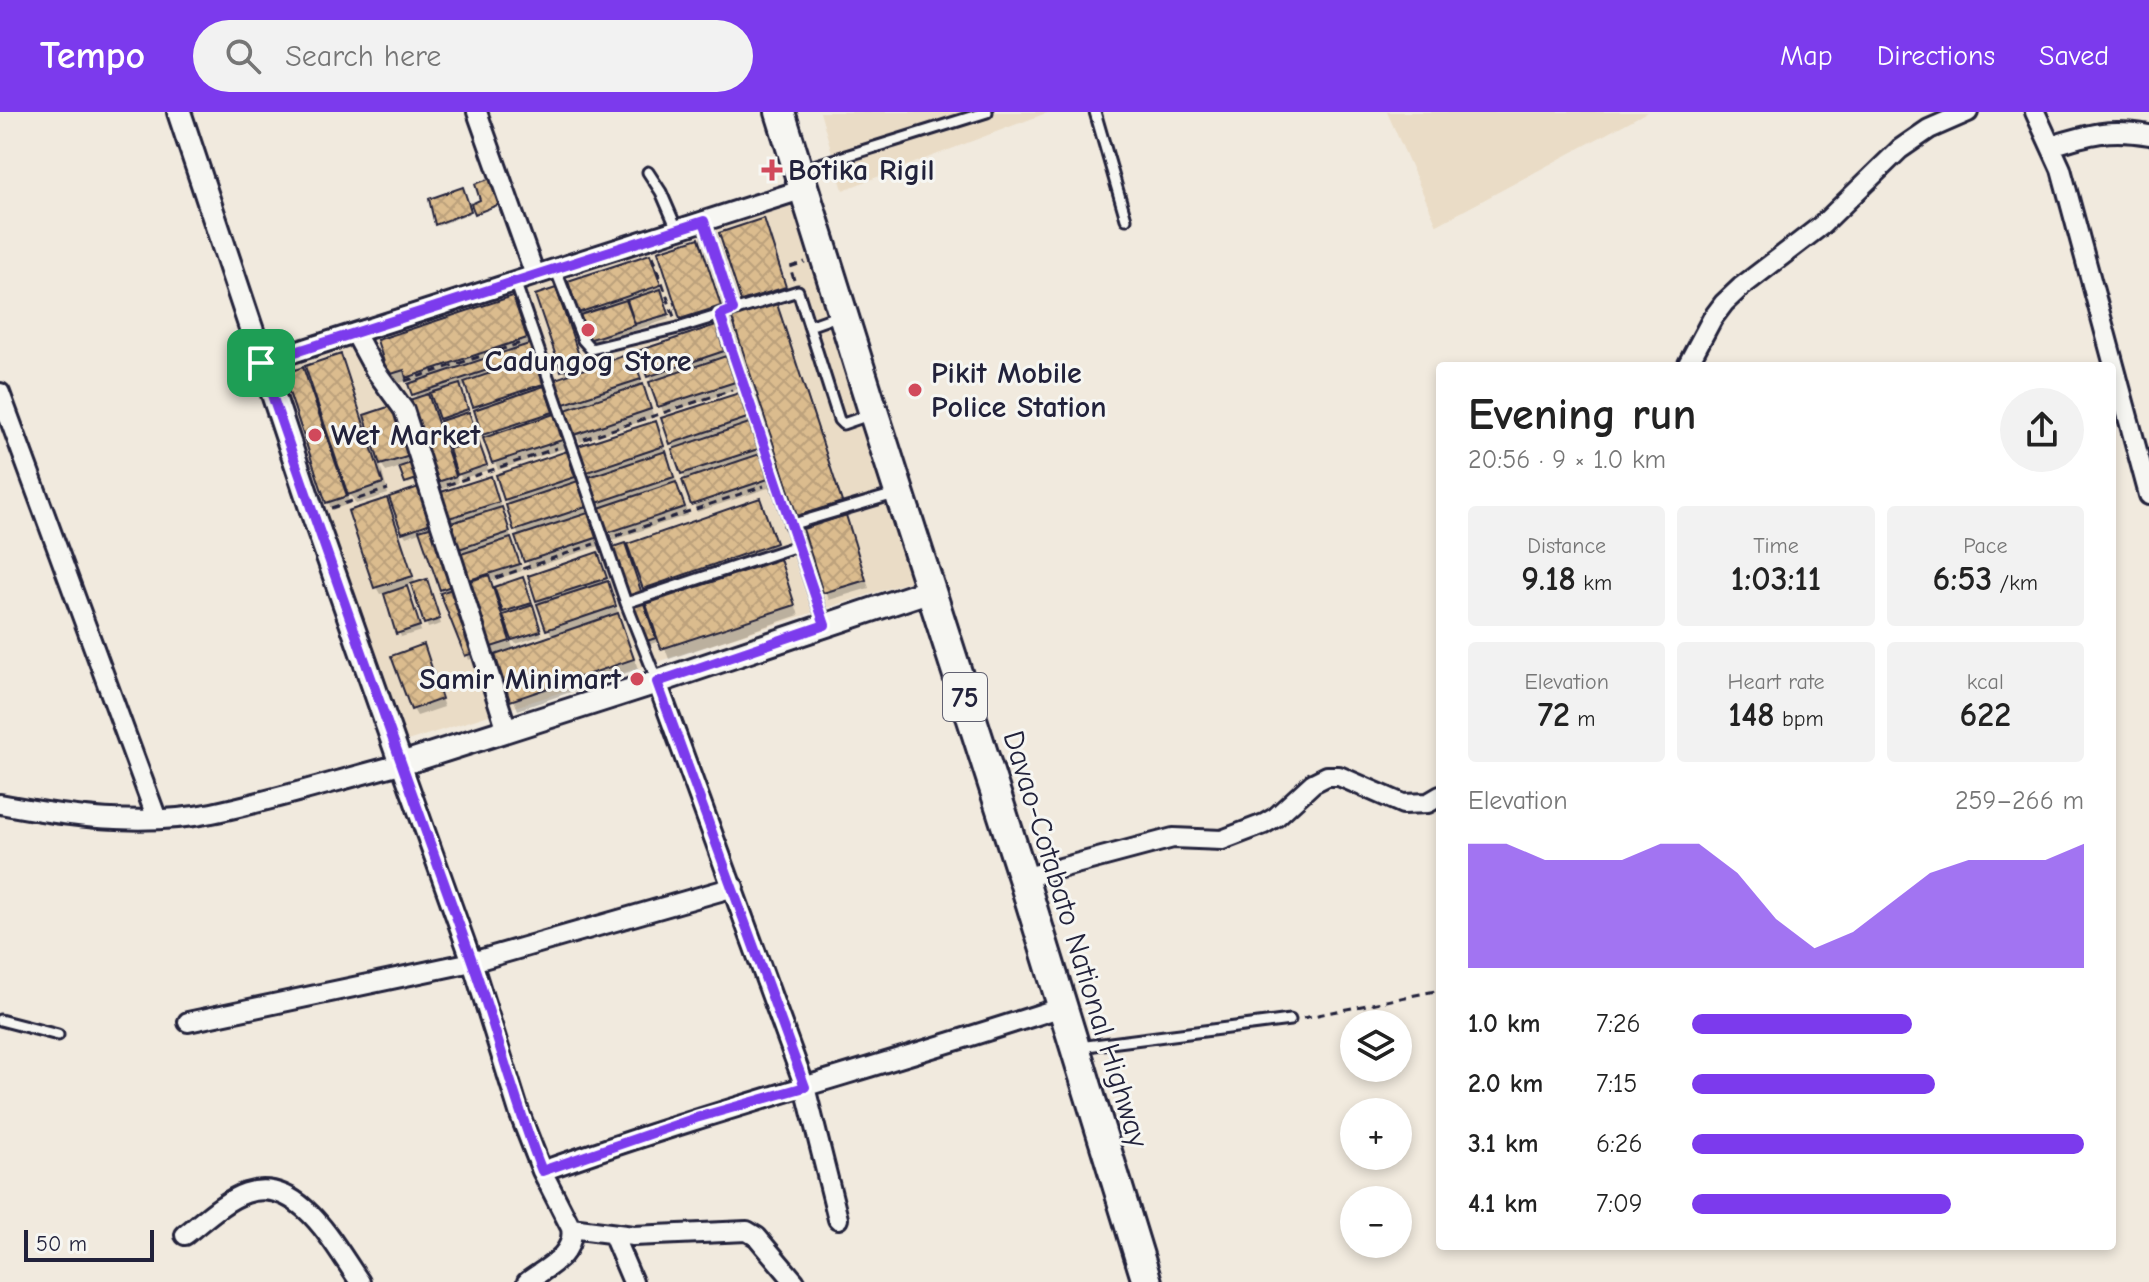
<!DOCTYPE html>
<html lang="en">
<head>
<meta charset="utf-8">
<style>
  body { margin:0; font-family:"Comic Neue",sans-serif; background:#f2f2f2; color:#222; height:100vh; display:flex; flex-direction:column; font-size:30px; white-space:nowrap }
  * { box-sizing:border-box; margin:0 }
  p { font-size:26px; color:#767676 }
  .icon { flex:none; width:44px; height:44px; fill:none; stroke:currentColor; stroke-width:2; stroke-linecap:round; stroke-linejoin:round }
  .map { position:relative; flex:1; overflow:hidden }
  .side { position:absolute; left:1436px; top:250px; width:680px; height:888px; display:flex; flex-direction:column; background:#fff; border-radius:8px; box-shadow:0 4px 12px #0003 }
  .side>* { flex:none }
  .tools { position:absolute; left:1340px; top:898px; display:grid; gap:16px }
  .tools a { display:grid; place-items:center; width:72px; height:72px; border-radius:50%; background:#fff; box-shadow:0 4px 12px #0003; font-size:40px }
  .scale { position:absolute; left:24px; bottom:20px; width:130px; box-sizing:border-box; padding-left:8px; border:4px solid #22223b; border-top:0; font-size:22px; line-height:28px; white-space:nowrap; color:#22223b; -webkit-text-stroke:6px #f6f6f2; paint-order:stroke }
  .pin { position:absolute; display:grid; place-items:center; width:68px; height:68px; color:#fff; margin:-34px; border-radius:16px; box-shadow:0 4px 12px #0006 }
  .round { display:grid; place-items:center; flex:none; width:84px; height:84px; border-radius:42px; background:#f2f2f2 }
  .head { display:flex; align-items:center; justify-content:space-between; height:136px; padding:0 32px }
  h1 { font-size:44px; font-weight:800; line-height:60px }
  .figures { display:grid; grid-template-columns:repeat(3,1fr); gap:12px; height:136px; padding:8px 32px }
  .figures div { display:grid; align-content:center; border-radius:8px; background:#f2f2f2; text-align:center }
  .figures b { font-size:34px; font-weight:800 }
  .figures small { font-size:22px; font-weight:400 }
  .figures p { font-size:22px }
  .chart { height:224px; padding:16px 32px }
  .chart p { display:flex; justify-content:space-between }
  .chart svg { width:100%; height:144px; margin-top:8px; fill:#7c3aed; opacity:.7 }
  ul { padding:0 32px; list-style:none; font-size:26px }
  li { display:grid; grid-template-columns:128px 96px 1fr; align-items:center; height:60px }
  li i { height:20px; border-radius:10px; background:#7c3aed }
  header { display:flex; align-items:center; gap:48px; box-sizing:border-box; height:112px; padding:0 40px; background:#7c3aed; color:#fff }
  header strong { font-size:38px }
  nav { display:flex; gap:44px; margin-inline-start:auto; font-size:28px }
  .search { width:560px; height:72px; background:#f2f2f2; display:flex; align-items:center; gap:20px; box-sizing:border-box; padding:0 28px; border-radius:44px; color:#767676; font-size:30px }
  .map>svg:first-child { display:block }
  .built { fill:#eadcc6 }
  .shadow { fill:#0003; fill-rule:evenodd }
  .building { fill:url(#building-cross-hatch); stroke:#22223b; stroke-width:2 }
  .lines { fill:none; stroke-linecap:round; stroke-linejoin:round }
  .service-casing { stroke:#22223b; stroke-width:15 }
  .minor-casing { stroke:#22223b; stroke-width:24 }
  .tertiary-casing { stroke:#22223b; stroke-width:28 }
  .trunk-casing { stroke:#22223b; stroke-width:34 }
  .path { stroke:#22223b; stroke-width:3; stroke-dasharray:8 6; stroke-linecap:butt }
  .service { stroke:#f6f6f2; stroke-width:9 }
  .minor { stroke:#f6f6f2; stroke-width:18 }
  .tertiary { stroke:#f6f6f2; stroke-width:22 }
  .trunk { stroke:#f6f6f2; stroke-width:28 }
  .route-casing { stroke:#fff; stroke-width:16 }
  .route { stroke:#7c3aed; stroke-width:10 }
  .poi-dot { fill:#d1495b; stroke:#f6f6f2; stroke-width:3 }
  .labels { text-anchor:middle; stroke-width:6; stroke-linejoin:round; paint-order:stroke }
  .shield { fill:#f6f6f2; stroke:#626272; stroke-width:2 }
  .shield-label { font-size:28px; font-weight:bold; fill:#22223b }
  .poi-label { font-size:30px; font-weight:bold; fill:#22223b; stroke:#f6f6f2; text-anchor:start }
  .street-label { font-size:30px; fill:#22223b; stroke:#f6f6f2 }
</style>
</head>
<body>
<header>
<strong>Tempo</strong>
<div class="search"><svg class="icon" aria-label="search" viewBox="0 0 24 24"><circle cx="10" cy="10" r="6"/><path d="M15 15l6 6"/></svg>Search here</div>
<nav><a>Map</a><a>Directions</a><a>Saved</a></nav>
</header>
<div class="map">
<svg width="2149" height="1170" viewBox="0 0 2149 1170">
  <defs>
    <pattern id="building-cross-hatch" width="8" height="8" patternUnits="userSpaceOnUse" patternTransform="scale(2)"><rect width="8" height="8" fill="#dbbc8e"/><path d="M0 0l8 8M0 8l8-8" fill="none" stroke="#bca17b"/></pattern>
  </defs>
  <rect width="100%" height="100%" fill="#f1eade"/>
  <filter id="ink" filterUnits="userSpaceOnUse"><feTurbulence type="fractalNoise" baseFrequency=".0125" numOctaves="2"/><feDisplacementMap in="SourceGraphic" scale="16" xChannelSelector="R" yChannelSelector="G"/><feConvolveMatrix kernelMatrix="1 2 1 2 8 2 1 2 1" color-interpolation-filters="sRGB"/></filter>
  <g filter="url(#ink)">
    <path class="built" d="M820,0H1049L843,78Z
      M1387,0H1647L1437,113Z
      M796,90L912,469L401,631L274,259Z"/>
    <path class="shadow" d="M463,78L470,101L438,114L431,88Z
      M763,108L789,183L773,188L781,201L846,400L805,414L799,404L733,204L749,199L743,189L721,122Z
      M702,136L724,201L686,214L682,206Z
      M649,144L664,181H660L669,207L592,232L580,200Z
      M555,178L584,259L631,243L654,305L580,330L558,268L567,265L563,258Z
      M512,186L518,196L565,336L498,358L467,273L460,276L488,358L462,367L455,355L458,371L440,378L436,370L413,273L410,268L396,272L390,262ZM433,284L453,338L448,340L435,298L427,286Z
      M715,216L738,277L664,302L649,264Z
      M340,245L362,306L393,296L417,369L408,372L401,355L386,360L378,345L388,382L356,392L346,375L349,392L332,398L328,390L302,257L321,308L325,307Z
      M742,290L771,375L697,400L672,331Z
      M659,318L688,403L613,428L589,359Z
      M570,349L599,434L530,457L498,364Z
      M494,374L522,459L491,469L494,477L522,467L542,523L516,532L508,522L514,538L552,525L530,465L598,443L638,557L518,598L496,542L490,535L448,406Z
      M421,382L477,544L469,548L422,419L406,425L403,420Z
      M760,388L780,442L651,487L630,433Z
      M390,396L416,473L428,474L441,512L428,516L413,472L405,474L421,519L401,525L385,481L380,482L376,475Z
      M845,406L869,476L829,488L805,418Z
      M779,450L799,503L669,547L649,494Z
      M645,496L657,530L648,533L645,529Z
      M423,534L444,595L417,604L413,597Z"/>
    <path class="building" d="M491,66L500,92L475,102L471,92L480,88L475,72Z
      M463,75L471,99L435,113L429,87Z
      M764,106L786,175L741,189L719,121Z
      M699,126L721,194L680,207L658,139Z
      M650,142L661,173L578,201L568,169Z
      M556,176L582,252L561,259L535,183Z
      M661,177L669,202L635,212L627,188Z
      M513,184L527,226L406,266L404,258L388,263L377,228Z
      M626,188L635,213L588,228L580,203Z
      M776,189L842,390L797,404L731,203Z
      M716,213L724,239L647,265L638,239Z
      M529,232L533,243L412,283L408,272Z
      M632,241L641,267L564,292L555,267Z
      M341,242L383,371L348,383L305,254Z
      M726,244L735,270L658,295L649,270Z
      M535,246L543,272L473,295L464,270Z
      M303,255L347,384L326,391L283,262Z
      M460,272L468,297L439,307L430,281Z
      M643,272L651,297L574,323L565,298Z
      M544,274L553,300L482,323L474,298Z
      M739,281L747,306L670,332L661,306Z
      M428,282L456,364L434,371L406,289Z
      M394,293L410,344L380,353L364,303Z
      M469,300L478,325L448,335L440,309Z
      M554,302L562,328L492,351L483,326Z
      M656,309L664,334L587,360L578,334Z
      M749,311L758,337L681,362L672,337Z
      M478,328L487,353L457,363L449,337Z
      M567,339L575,365L504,388L496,363Z
      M666,339L674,365L597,391L589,365Z
      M760,342L768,367L691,393L682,368Z
      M411,351L417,367L405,371L399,355Z
      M491,364L499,390L446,407L438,381Z
      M578,369L586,395L514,419L506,393Z
      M676,370L685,395L607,421L599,396Z
      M419,375L431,411L402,421L389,385Z
      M387,386L413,464L374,476L348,399Z
      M760,386L776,431L643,477L627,432Z
      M502,395L510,420L456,438L448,412Z
      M588,401L596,426L524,450L515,425Z
      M846,403L866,468L823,481L803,417Z
      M433,414L454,473L440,478L419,418Z
      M511,426L520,452L466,469L458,443Z
      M625,431L642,482L627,486L610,436Z
      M598,440L607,466L536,489L528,464Z
      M780,447L795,493L661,537L646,492Z
      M489,463L510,529L488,536L467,470Z
      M523,465L532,491L503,500L494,475Z
      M427,467L440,507L424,512L411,472Z
      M608,469L616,494L546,518L537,492Z
      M407,474L420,514L396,522L384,482Z
      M455,476L476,540L465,544L440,481Z
      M643,489L656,526L643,530L631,493Z
      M533,493L541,519L512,528L503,503Z
      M618,501L634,547L510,589L495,543Z
      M424,532L442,587L411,598L391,544Z"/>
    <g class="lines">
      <defs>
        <path id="service" d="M1095,0L1126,107
          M801,58L987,0
          M648,60L661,80L677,117
          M704,109L733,198
          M555,156L583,228L591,237L678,216L798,179L839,308L843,312L869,303
          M515,169L626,491L657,569
          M720,203L825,513
          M809,214L840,203
          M790,413L898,381
          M626,491L797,434
          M0,908L58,923
          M1079,935L1290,908"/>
        <path id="minor" d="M477,0L535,163
          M2035,0L2061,57L2149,383
          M2051,34C2089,22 2109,16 2149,23
          M355,221L375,258L404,298L507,618
          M261,251L804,77
          M1687,254L1712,207L1724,191L1741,175L1822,113L1900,37L1929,17L1968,0
          M0,281L157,707
          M657,570L805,975L838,1107
          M0,692C69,705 142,715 212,701C275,688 338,668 401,652L472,850L520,1003L542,1059L571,1116C576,1143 545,1156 527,1170
          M1023,766L1173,726L1222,728L1264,712L1276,705L1313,671L1327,664H1339L1403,692L1428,691L1440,684
          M188,910L472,850L734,775
          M542,1059C713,998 889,952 1062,895
          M571,1116L633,1124L747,1119L757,1125L795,1170
          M185,1123C203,1109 225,1088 246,1081C300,1063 335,1135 360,1170
          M613,1123L633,1170"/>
        <path id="tertiary" d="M179,0L313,402L401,652L657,570L931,478"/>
        <path id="trunk" d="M780,0L874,302L1023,766L1147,1170"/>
      </defs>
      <use href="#service" class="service-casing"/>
      <use href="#minor" class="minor-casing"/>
      <use href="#tertiary" class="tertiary-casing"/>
      <use href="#trunk" class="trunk-casing"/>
      <path class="path" d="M653,144L674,205
        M794,168L790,155L805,150
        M405,269L524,230
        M584,327L732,278
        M447,373L557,336
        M331,396L388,377
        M616,424L764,374
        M496,466L594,432
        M1303,906L1440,878"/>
      <use href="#service" class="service"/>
      <use href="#minor" class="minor"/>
      <use href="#tertiary" class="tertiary"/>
      <use href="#trunk" class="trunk"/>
    </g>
  </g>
  <g class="lines" filter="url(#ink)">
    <defs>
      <path id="route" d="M704,109L733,198L720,203L825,513L657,570L805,975L696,1006L542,1059C514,989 496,917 471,846C400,648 329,450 261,251Z"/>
    </defs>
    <use href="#route" class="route-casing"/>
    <use href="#route" class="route"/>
  </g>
  <g class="poi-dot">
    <path d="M768 46h8v8h8v8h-8v8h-8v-8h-8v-8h8z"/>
    <circle cx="588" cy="218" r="8"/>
    <circle cx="915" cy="278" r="8"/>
    <circle cx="315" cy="323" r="8"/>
    <circle cx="637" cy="567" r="8"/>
  </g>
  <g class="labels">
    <rect class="shield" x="943" y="561" width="44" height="48" rx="6"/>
    <g class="shield-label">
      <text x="965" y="595">75</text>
    </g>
    <g class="poi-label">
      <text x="788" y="68">Botika Rigil</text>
      <text x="588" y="259" text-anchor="middle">Cadungog Store</text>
      <text x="931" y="271">Pikit Mobile<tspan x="931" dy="34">Police Station</tspan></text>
      <text x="331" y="333">Wet Market</text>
      <text x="621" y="577" text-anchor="end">Samir Minimart</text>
    </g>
    <g class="street-label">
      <text transform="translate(1076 827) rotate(73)" y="10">Davao-Cotabato National Highway</text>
    </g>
  </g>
</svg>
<div class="tools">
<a><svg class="icon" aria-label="layers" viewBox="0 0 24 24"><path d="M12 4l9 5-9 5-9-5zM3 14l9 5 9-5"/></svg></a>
<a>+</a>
<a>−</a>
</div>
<div class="scale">50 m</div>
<div class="pin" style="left:261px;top:251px;background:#1e9e55"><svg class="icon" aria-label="arrive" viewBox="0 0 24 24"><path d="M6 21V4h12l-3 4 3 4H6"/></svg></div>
<section class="side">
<div class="head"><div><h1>Evening run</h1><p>20:56 · 9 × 1.0 km</p></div><a class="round"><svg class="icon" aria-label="share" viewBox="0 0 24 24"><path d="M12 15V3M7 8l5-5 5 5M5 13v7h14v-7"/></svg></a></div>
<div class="figures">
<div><p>Distance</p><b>9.18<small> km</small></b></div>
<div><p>Time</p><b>1:03:11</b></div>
<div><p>Pace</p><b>6:53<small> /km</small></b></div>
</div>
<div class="figures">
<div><p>Elevation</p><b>72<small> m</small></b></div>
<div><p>Heart rate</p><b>148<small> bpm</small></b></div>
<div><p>kcal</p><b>622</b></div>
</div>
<div class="chart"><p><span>Elevation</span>259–266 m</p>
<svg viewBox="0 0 160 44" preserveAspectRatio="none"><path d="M0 44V6L10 6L20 11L30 11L40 11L50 6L60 6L70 15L80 29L90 38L100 33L110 24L120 15L130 11L140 11L150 11L160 6V44z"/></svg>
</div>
<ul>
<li><b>1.0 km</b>7:26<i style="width:56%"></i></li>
<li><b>2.0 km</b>7:15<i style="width:62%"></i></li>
<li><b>3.1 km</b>6:26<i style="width:100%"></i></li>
<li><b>4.1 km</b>7:09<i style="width:66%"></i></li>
</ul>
</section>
</div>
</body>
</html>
